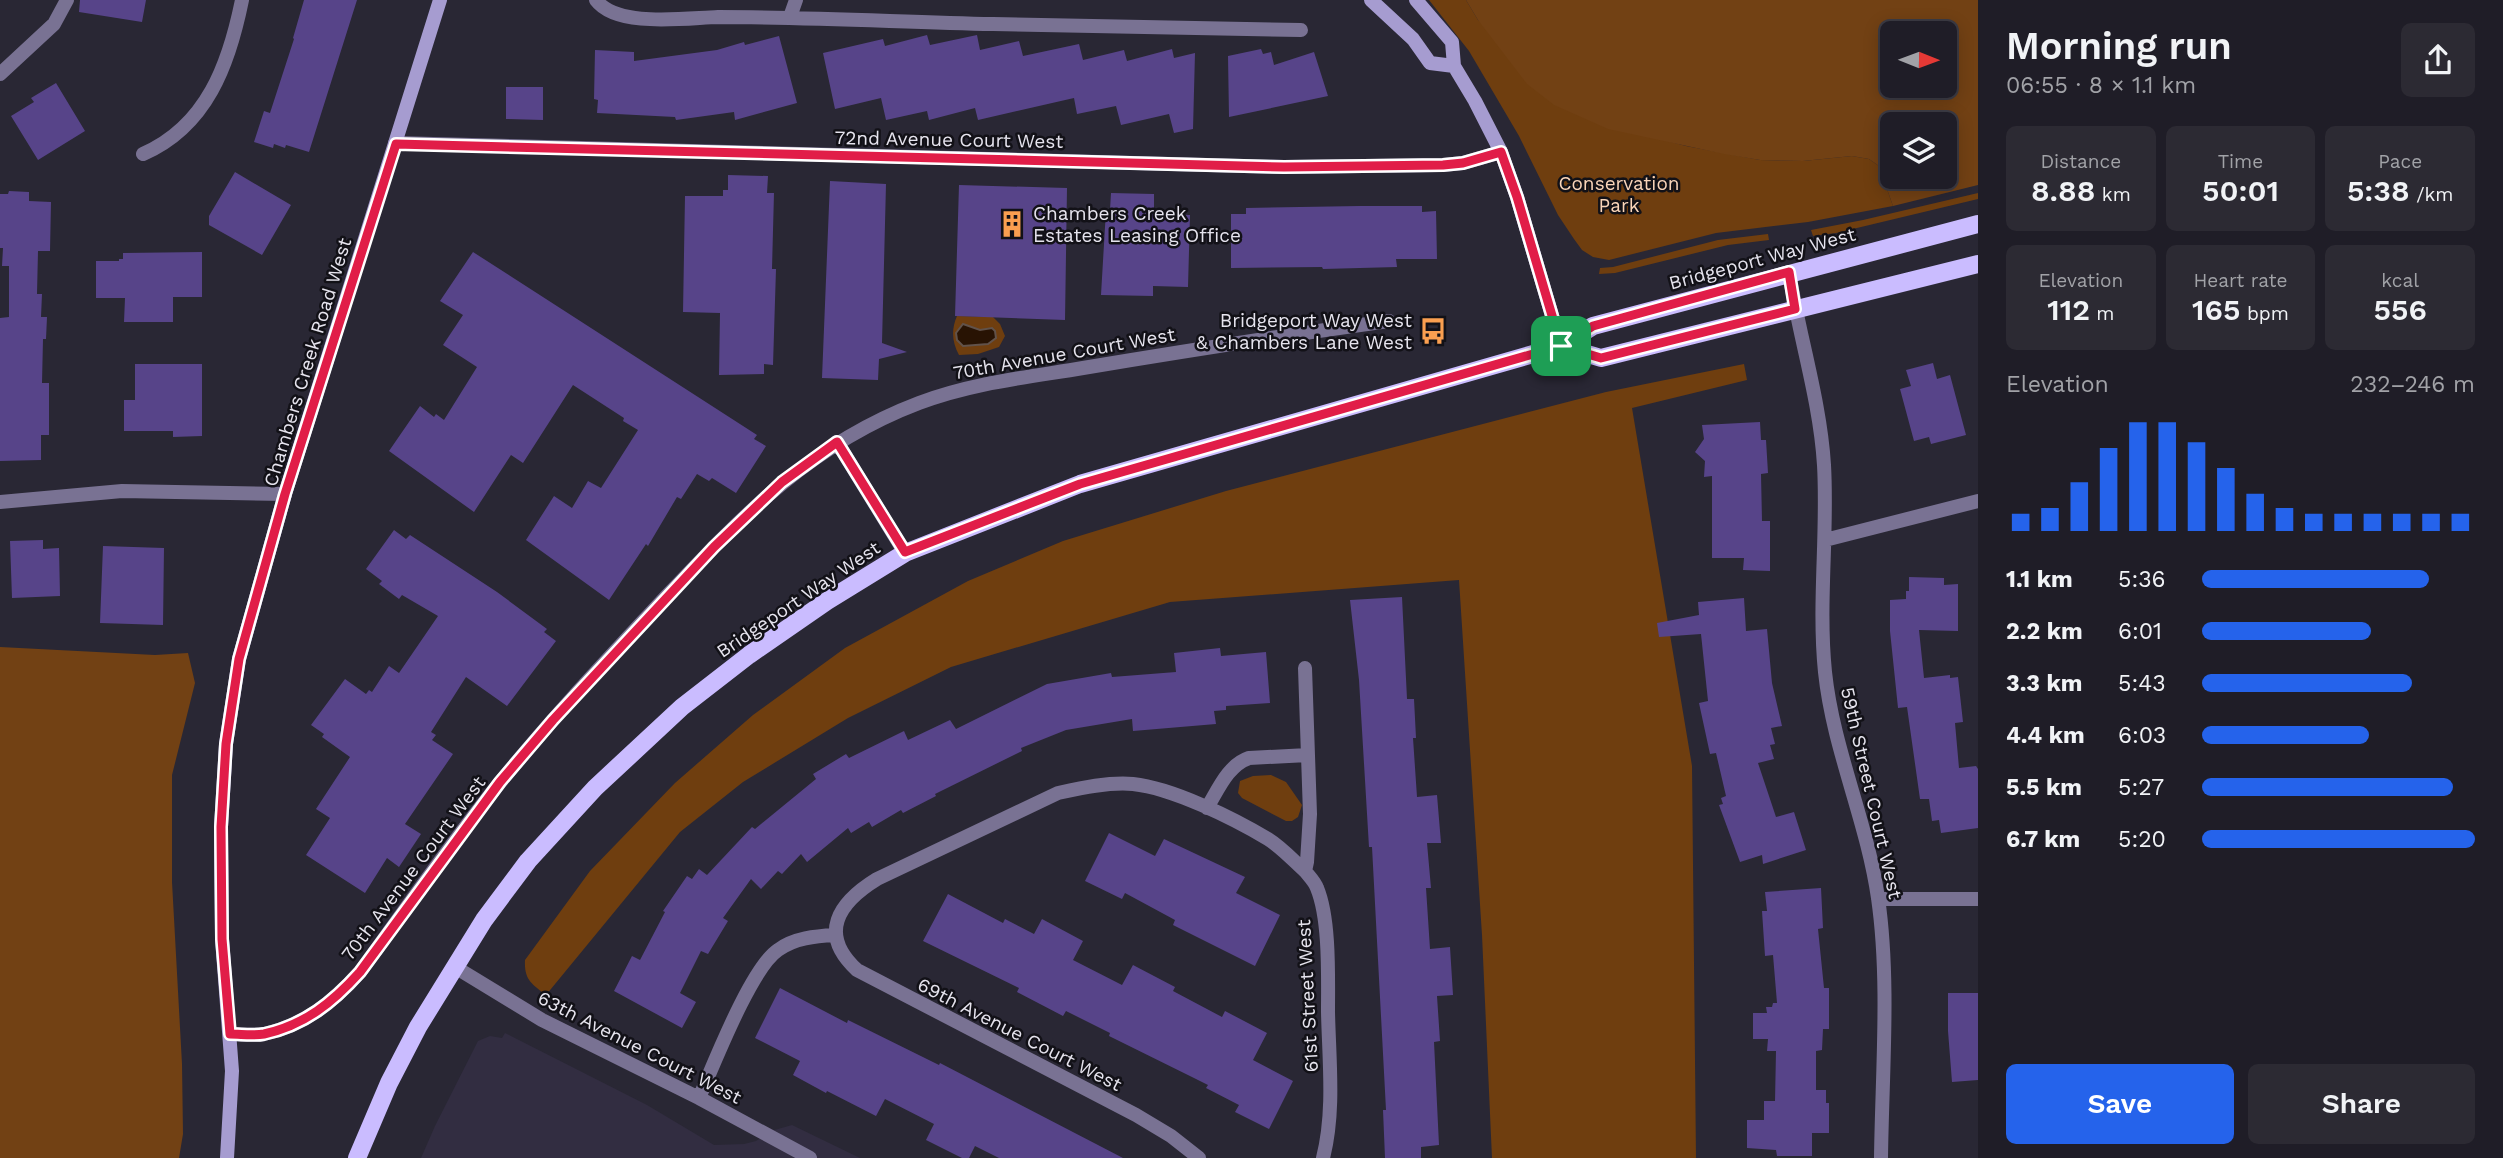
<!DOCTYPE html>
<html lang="en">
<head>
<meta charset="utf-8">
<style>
  body { margin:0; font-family:"Work Sans",sans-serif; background:#2c2a33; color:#f1f3f6; height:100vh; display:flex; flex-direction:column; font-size:26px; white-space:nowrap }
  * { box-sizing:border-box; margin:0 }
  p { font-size:23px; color:#a1a2a7 }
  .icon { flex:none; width:38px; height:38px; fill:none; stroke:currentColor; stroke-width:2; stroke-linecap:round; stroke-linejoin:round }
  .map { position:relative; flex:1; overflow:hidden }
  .drawer { display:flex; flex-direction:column; background:#1f1d27; width:525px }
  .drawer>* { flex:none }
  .needle { width:46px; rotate:91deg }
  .buttons { position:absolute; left:1880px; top:21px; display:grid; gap:14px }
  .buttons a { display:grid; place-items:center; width:77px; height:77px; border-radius:10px; background:#1f1d27; box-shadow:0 4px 18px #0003,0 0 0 2px #3c3b44; font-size:35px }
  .pin { position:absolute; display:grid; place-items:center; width:60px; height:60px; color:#fff; margin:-30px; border-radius:14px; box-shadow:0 4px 10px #0006 }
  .round { display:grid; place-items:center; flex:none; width:74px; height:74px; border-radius:10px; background:#2c2a33 }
  .summary { display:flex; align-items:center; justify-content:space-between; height:119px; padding:0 28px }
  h1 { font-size:38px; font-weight:600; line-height:52px }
  .stats { display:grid; grid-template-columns:repeat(3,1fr); gap:10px; height:119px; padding:7px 28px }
  .stats div { display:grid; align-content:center; border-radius:10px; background:#2c2a33; text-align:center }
  .stats b { font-size:30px; font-weight:600 }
  .stats small { font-size:19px; font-weight:400 }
  .stats p { font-size:19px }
  .chart { height:196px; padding:14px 28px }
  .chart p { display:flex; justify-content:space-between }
  .chart svg { width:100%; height:126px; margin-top:7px; stroke:#2563eb; stroke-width:6 }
  .action { display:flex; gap:14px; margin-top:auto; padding:14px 28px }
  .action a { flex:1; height:80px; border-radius:10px; background:#2563eb; color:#fff; font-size:28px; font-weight:600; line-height:80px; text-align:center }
  .action a+a { background:#2c2a33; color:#f1f3f6 }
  ul { padding:0 28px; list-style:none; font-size:23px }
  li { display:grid; grid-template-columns:112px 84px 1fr; align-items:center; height:52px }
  li i { height:18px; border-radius:9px; background:#2563eb }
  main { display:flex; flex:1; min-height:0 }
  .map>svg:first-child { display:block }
  .built { fill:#322d41 }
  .green { fill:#6f3e0f }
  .forest { fill:#724114; fill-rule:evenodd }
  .water { fill:#281303; stroke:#61524a; stroke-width:2 }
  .building { fill:#574489 }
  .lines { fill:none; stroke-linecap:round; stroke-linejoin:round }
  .street { stroke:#797293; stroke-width:14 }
  .secondary { stroke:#a69cd0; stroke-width:14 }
  .primary { stroke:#cabcff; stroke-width:18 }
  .route-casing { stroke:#fff; stroke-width:14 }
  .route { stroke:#e11d48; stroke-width:9 }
  .labels { text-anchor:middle; stroke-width:5; stroke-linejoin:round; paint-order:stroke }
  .street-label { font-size:19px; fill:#e6e4ee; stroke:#121117 }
  .park-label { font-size:19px; fill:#fad5b9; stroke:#121117 }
  .poi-label { font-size:19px; fill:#e6e4ee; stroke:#121117; text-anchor:start }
</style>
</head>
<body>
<main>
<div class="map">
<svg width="1978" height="1158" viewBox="0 0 1978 1158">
  <rect width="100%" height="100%" fill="#292734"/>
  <path class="built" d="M505,1033L647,1105L714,1145L744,1144L756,1141L771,1131L792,1125L860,1158H421L435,1126L478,1041L490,1036L502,1038Z"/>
  <path class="green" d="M1429,0H1466L1478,20L1660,139L1686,146L1760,160L1803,161L1852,156L1869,159L1879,166L1893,206L1808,222L1716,233L1609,260L1593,257L1582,250L1574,239L1558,215L1519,136L1469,51Z
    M1978,193V199L1836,233L1813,236L1811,230L1863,220Z
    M1768,234L1769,240L1728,245L1615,273L1599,274L1600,268L1613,267L1718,240Z
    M957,316L993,317L1000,324L1005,336L999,347L978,354L959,355C952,342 951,330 957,316Z
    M1744,364L1747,380L1632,408L1692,766L1696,1158H1492L1482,935L1459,580L1170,602L951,667L848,718L743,782L680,832L546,995C532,984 524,980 525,960L590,871L675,783L753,715L845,648L968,581L1063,541L1226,491L1606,392Z
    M1271,775L1286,782L1302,805L1298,817L1292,821H1286L1242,798L1238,793L1240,781L1253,776Z"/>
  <path class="forest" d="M1466,0H1978V185L1893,206L1879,166L1869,159L1852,156L1803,161L1760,160L1724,154L1608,129L1554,105L1527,84L1478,20ZM1892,33H1944V86H1892ZM1892,124H1944V177H1892Z
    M0,647L155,655L188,653L195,683L172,775V882L182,1064L183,1134L179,1158H0Z"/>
  <path class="water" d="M963,324L980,330L992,328L995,331L996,338L988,344L963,346L957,340L956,333Z"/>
  <path class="building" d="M80,0H146L142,22L79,12Z
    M304,0H357L309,152L286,145L285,148L274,144L273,148L254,142L264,111L270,113L294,39L293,38Z
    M927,35L930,45L977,35L980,50L1019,41L1023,56L1079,44L1083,60L1124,50L1127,61L1172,49L1174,58L1195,53L1193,129L1174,133L1169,114L1121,125L1116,106L1077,114L1074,98L978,120L975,108L929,120L927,111L886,120L881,98L835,109L823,53L883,39L885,46Z
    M779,36L797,103L735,120L734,112L676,120L675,117L597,113L598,100L594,99L595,50L634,52V61L717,50L744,42L745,45Z
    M1261,49L1263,54L1271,52L1274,65L1314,52L1328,96L1229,117L1228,56Z
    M56,83L85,131L38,160L11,116L34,102L31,98Z
    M506,87H543V120L506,119Z
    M235,172L291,205L262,255L209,225V216Z
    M728,175L768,176L767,193H774L772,269H776L773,365L764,364V374L719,375L720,313L683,312L685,196H723V190H728Z
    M830,181L886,184L882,343L907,352L879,359L878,380L822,378Z
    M959,185L1067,188L1065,320L955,316Z
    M9,191L29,192V201L51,202L50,251H38L37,294H42L41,317H47L46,339H43L42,383H49V435H41V460L0,461V318L9,317V266H2L3,248H0V194H8Z
    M1111,193L1154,194V214L1190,215L1188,287L1153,286V296L1101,295L1106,210H1110Z
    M1360,206H1422V212L1436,211L1437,259H1396L1397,267L1323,269L1322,267L1231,268V214H1246V208Z
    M202,252V297H173V322H124L125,298H96V261H119V259H123V253Z
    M473,252L757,435L754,439L766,446L736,493L712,478L709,481L697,474L681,499L677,497L648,546L646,544L609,600L526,540L554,496L572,508L588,481L601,488L638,430L623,421L624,418L573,385L523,463L511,455L474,512L389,451L420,406L434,417L436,414L444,420L477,367L443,345L463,315L440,301Z
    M1933,363L1937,379L1950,375L1966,435L1931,444L1929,437L1914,441L1900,389L1911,386L1906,370Z
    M135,364H202V436L173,437V431H124V400H135Z
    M1760,422L1761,440H1766L1768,473L1761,474L1762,521H1770V571L1743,570L1744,558H1712V476L1704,477L1705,461L1695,452L1704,439L1702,425Z
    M394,530L406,539L410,535L497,592L547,629L544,632L556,641L507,706L466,677L431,732L436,735L432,740L453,754L405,824L421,834L399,867L387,858L365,893L306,855L330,818L316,809L350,757L322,737L324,734L311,725L345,679L366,694L369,690L372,692L389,666L399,673L438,616L402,595L399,599L379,584L382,581L366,569Z
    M43,540V549L59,548L60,596L12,598L10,541Z
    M103,546L164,548L163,625L100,623Z
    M1909,577L1944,578V585L1958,584V631L1919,630L1924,678L1950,675V678L1958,677L1963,722L1955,723L1959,768L1976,766L1978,769V828L1941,833L1939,820L1932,821L1929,799H1920L1907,707L1898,708L1890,631V600L1906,599V591H1909Z
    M1402,597L1407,699H1414L1416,738H1413L1417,797L1437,795L1441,843H1427L1431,888H1426L1430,949L1450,947L1453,995L1437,996L1440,1041L1434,1042L1439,1145L1421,1147V1158H1385L1383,1110H1386L1372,847H1369L1359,680L1350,600Z
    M1744,598L1746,631L1767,629L1772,683L1782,726L1771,728L1775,744L1770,745L1774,759L1758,763L1776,817L1794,812L1806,850L1763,864L1762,855L1740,862L1719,805L1723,804L1721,798L1726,796L1716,753L1710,754L1699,703L1708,701L1701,634L1659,637L1657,623L1699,615L1698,602Z
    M1220,648L1221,656L1266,652L1270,703L1226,706V710L1214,711L1216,724L1133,731L1132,719L1066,730L1021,748L1022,751L935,794L936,796L903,813L901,810L872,827L869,822L851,833L848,828L807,862L801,854L782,874L778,871L761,889L751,879L723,918L728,921L708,954L701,951L680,993L696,1002L682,1028L614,991L632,956L640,960L665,912L663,911L687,876L692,879L699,869L707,875L752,827L755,829L816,779L813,774L846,754L849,758L904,731L908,740L950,720L956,729L1047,684L1111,673L1112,677L1176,672L1174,653Z
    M1109,833L1155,856L1164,839L1245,877L1236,893L1280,915L1255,966L1173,925L1175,920L1125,893L1122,899L1085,881Z
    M1821,888L1823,928L1818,929L1824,988H1829V1029H1823L1822,1050L1816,1051V1090H1826V1103H1829V1133H1812V1156H1777L1776,1150L1747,1148V1120H1764V1101H1775L1776,1051H1767L1768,1039H1753V1013H1767L1766,1007H1772L1773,1003H1777L1773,955L1765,956L1762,911H1767L1765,892Z
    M948,894L1003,923L1005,919L1034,934L1042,919L1083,941L1073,960L1122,985L1133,965L1175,987L1173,991L1222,1017L1225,1011L1267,1033L1253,1060L1293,1081L1269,1129L1235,1112L1239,1105L1206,1088L1208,1085L1196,1079L1109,1036L1110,1033L1066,1011L1063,1016L1017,992L1019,988L923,941Z
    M780,988L847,1023L848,1020L939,1065L940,1063L1123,1158H999L975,1146L969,1158H962L926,1140L934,1124L885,1099L876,1116L827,1091L826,1093L793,1075L800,1061L755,1038Z
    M1948,993H1978V1080L1952,1082L1948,1031Z"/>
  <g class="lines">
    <path class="street" d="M596,0C617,28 685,18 718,17C810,17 901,22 993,24C1096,26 1199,28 1301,30
      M790,17L796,0
      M0,74L54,24L67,0
      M395,143L1284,167L1443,165L1463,163L1501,152
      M143,154C207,126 229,64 242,0
      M1789,272C1799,336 1820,400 1824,465C1828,534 1818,603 1825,672C1833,749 1867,821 1878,898C1890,981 1882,1074 1881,1158
      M837,442L905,553
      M0,502L122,491L285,494
      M1825,540L1978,501
      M1305,668L1310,814L1307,862L1305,871C1309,876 1315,882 1317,888C1330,919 1328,978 1328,1012C1329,1060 1335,1111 1323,1158
      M1207,808C1218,790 1228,765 1249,758L1308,755
      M1878,899H1978
      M455,967L542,1020L699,1098L810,1158
      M230,1034C241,1034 253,1036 264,1034C305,1025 333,1002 360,972C407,908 452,841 502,780C552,718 607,660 661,602C741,518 808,445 919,403C971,383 1029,377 1083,368C1185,351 1287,335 1389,321
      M699,1098C714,1064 751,968 778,950C794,938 816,936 835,935
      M1199,1158L1171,1136L1136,1115L857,970C818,934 838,903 877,879L1058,793C1081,788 1108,782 1133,784C1172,788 1233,818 1268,839C1281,847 1293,860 1305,871"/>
    <path class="secondary" d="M1371,0L1413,39L1430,63L1454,66
      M1416,0L1452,42L1454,66L1475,101L1501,152L1517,197L1561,346
      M227,1158L232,1071L222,939L221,827L226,744L239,659L285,494L440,0"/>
    <path class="primary" d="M1561,346L1601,358L1978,264
      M357,1158L389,1083L418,1027L484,920L528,861L595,788L682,707L749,655L827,601L905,553L1080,484L1561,346L1593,326L1978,224"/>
  </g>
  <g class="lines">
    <defs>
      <path id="route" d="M1561,346L1080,484L905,552L837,442L782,482L714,547L553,720L500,782L360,972C333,1002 305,1025 264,1034C253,1036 241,1034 230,1034L222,939L221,827L226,744L239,659L285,494L396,144L1284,167L1443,165L1463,163L1501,152L1517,197L1561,346L1601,358L1795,309L1789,272L1593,326L1561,346"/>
    </defs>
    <use href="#route" class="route-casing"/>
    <use href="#route" class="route"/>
  </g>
  <defs>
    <symbol id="building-bare" viewBox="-9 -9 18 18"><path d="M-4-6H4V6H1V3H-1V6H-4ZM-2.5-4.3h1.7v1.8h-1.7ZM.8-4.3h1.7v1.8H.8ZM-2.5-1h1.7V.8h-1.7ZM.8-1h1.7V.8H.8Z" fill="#fa9f50" stroke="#121117" stroke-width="2.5" paint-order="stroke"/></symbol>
    <symbol id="bus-bare" viewBox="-9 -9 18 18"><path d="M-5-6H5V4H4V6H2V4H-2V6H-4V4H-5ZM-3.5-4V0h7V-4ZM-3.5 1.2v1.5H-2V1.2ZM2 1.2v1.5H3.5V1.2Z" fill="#fa9f50" stroke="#121117" stroke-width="2.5" paint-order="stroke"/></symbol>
  </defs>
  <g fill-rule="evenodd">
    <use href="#building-bare" x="993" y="205" width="38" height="38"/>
    <use href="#bus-bare" x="1414" y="312" width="38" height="38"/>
  </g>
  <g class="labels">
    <g class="street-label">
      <text transform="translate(949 139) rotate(1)" y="7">72nd Avenue Court West</text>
      <text transform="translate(1762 258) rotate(-15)" y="7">Bridgeport Way West</text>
      <text transform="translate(1064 353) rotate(-10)" y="7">70th Avenue Court West</text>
      <text transform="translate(307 362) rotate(-73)" y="7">Chambers Creek Road West</text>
      <text transform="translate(798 599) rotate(-34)" y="7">Bridgeport Way West</text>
      <text transform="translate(1872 793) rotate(77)" y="7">59th Street Court West</text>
      <text transform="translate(413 868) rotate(-53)" y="7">70th Avenue Court West</text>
      <text transform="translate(1307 996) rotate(-93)" y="7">61st Street West</text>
      <text transform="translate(1020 1034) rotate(27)" y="7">69th Avenue Court West</text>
      <text transform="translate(640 1047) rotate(27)" y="7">63th Avenue Court West</text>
    </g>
    <g class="park-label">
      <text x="1619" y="190">Conservation<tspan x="1619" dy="22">Park</tspan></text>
    </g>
    <g class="poi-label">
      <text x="1033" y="220">Chambers Creek<tspan x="1033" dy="22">Estates Leasing Office</tspan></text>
      <text x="1412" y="327" text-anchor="end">Bridgeport Way West<tspan x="1412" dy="22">&amp; Chambers Lane West</tspan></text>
    </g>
  </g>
</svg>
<div class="buttons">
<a><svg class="needle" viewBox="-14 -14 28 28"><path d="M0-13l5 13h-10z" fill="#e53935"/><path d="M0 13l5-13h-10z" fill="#a1a2a7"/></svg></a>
<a><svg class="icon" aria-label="layers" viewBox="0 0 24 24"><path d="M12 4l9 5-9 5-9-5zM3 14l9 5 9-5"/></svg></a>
</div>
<div class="pin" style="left:1561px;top:346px;background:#1e9e55"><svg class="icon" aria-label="arrive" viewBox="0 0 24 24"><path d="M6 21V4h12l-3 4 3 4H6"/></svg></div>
</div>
<section class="drawer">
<div class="summary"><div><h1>Morning run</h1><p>06:55 · 8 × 1.1 km</p></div><a class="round"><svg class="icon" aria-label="share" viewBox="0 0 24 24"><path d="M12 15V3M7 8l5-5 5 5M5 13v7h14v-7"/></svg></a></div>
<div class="stats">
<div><p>Distance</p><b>8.88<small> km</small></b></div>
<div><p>Time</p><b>50:01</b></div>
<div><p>Pace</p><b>5:38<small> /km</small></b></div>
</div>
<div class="stats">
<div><p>Elevation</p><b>112<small> m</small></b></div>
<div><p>Heart rate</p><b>165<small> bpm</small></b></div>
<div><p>kcal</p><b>556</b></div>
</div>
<div class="chart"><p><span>Elevation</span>232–246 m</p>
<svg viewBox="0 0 160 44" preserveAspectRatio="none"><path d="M5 44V38M15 44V36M25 44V27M35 44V15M45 44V6M55 44V6M65 44V13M75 44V22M85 44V31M95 44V36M105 44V38M115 44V38M125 44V38M135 44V38M145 44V38M155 44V38"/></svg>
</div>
<ul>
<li><b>1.1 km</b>5:36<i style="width:83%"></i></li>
<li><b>2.2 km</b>6:01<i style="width:62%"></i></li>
<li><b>3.3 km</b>5:43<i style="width:77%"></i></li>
<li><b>4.4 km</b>6:03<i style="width:61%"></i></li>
<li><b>5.5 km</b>5:27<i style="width:92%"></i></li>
<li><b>6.7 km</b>5:20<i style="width:100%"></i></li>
</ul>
<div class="action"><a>Save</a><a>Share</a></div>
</section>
</main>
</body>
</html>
